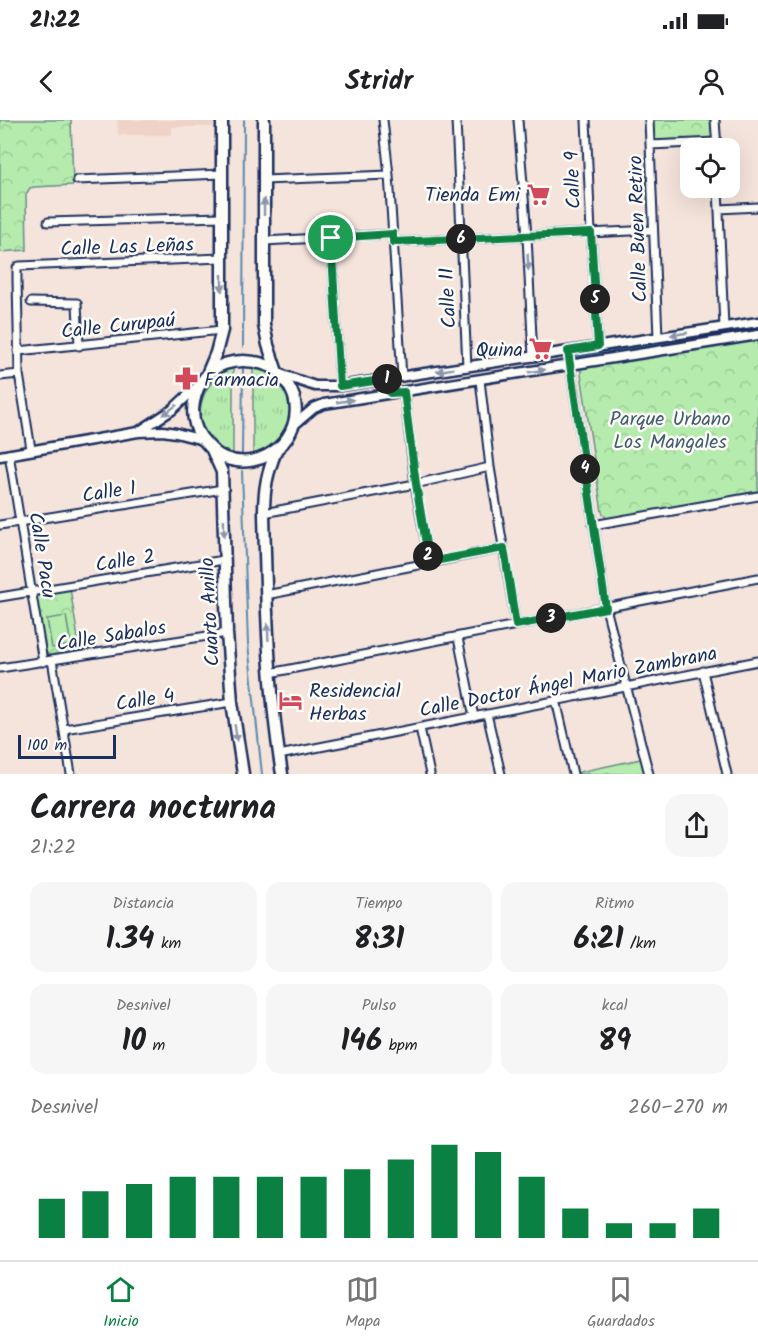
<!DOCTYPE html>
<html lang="es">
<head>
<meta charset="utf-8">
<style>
  body { margin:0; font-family:Kalam,sans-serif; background:#f6f6f6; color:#202124; height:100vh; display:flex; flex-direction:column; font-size:22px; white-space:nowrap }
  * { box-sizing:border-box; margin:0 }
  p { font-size:20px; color:#757577 }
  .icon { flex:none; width:33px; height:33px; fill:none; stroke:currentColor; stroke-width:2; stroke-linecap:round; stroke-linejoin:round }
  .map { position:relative; height:654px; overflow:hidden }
  .drawer { display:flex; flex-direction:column; background:#fff; flex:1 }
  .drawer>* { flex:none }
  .fabs { position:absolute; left:680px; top:18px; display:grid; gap:12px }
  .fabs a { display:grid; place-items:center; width:60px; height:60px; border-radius:12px; background:#fff; box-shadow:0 6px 24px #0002; font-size:30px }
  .scale { position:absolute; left:18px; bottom:15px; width:98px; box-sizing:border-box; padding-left:6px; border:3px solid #1b2f5e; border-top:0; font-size:16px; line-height:21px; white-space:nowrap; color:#1b2f5e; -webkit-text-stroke:4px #fdfcf7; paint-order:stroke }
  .pin { position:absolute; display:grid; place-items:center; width:51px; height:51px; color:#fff; margin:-26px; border:3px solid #fff; border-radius:50%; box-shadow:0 2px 6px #0007 }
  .km { position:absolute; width:30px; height:30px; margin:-15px; border-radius:50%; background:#222; color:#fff; font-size:16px; line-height:30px; text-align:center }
  .round { display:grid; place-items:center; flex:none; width:63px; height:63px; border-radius:18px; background:#f6f6f6 }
  .head { display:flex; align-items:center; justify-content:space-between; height:102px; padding:0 30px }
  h1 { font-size:33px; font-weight:600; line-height:45px }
  .figures { display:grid; grid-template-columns:repeat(3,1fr); gap:9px; height:102px; padding:6px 30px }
  .figures div { display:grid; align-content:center; border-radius:15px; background:#f6f6f6; text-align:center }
  .figures b { font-size:30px; font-weight:600 }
  .figures small { font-size:16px; font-weight:400 }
  .figures p { font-size:16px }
  .chart { height:168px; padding:12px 30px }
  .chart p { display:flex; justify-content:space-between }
  .chart svg { width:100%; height:108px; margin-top:6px; stroke:#0b8043; stroke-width:6 }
  .status { display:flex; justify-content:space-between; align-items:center; height:42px; padding:0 30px; background:#fff; direction:ltr }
  .status svg { height:16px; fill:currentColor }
  header { display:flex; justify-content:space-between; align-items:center; height:78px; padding:0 30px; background:#fff; font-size:27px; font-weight:600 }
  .menu { display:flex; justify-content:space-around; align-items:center; height:84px; border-top:2px solid #e0e0e0; background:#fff; font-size:16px; color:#757577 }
  .menu a { display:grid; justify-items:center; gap:3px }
  .menu .active { color:#0b8043 }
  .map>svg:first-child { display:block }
  .built { fill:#f0d3c8 }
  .grass { fill:url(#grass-tufts); stroke:#688d86; stroke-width:1.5 }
  .forest { fill:url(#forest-crowns); stroke:#688d86; stroke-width:1.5 }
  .garden { fill:#b5ebad; stroke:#688d86; stroke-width:1.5 }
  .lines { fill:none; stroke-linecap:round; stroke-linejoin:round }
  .stream { stroke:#588aad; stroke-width:2 }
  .minor-casing { stroke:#1b2f5e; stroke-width:11 }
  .tertiary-casing { stroke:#1b2f5e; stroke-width:13 }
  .trunk-casing { stroke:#1b2f5e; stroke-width:15 }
  .minor { stroke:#fdfcf7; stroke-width:7 }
  .tertiary { stroke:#fdfcf7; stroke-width:8 }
  .trunk { stroke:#fdfcf7; stroke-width:10 }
  .oneway { fill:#8c96aa }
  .route-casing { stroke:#fff; stroke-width:12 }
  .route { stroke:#0b8043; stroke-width:8 }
  .labels { text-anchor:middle; stroke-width:5; stroke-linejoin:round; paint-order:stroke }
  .street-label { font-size:20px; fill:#1b2f5e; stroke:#fdfcf7 }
  .poi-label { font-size:20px; fill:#1b2f5e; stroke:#fdfcf7; text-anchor:end }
  .park-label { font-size:20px; fill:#425e72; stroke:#fdfcf7 }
</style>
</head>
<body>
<div class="status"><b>21:22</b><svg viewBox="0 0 49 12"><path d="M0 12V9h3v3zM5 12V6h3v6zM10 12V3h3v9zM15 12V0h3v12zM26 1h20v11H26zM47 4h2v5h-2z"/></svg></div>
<header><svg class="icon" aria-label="back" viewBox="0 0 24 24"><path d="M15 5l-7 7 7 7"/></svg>Stridr<svg class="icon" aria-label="person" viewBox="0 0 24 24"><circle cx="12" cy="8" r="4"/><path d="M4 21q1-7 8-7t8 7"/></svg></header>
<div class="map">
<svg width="758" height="654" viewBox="0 0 758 654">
  <defs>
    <pattern id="grass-tufts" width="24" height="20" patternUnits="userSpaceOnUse" patternTransform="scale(1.5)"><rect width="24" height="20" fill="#b5ebad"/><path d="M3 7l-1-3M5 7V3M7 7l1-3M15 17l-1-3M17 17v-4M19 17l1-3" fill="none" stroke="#9bca97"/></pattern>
    <pattern id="forest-crowns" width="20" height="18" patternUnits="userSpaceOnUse" patternTransform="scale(1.5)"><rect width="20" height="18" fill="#b5ebad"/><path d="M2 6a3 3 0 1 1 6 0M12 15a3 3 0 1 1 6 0" fill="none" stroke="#9bca97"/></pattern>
  </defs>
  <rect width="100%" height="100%" fill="#f5e4db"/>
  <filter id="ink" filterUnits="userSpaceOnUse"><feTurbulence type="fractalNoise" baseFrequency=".0167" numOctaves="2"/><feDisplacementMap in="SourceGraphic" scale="12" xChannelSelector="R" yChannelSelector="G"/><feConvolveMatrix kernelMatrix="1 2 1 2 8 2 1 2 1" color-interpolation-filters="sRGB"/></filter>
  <g filter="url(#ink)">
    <path class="built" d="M117,0H213V7H172V15H118Z"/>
    <path class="grass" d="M233,246V335C225,334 219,330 213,324C188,298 202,260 233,246Z
      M253,246C288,255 302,288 279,317C272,326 264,332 253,335Z"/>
    <path class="forest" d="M0,0H71L73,65L34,67L30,68L26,74L27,130L0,132Z
      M653,0H712L713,20L654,23Z
      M758,218V371L607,399L602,392L580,247Z
      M70,468L80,531L49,535L45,531L36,478L40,473Z
      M641,639L645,654H579V652Z"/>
    <path class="garden" d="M66,496L71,525L52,528L47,499Z"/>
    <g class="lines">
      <path class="stream" d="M243,227L244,0
        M576,237L758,208
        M242,334L243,248
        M242,351L248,524L262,654"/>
      <defs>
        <path id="minor" d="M383,0L389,55L402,257
          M456,0L467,247
          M518,0L527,116L533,237
          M586,0L591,113L598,226
          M649,0L658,217
          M715,0L717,28
          M650,25L716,22
          M77,60L222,54
          M264,60L389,55
          M718,68L724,207
          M719,89L758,87
          M48,102L222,97
          M331,118L340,266
          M264,121L393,114
          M393,122L653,110
          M31,182L77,183L79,226
          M18,231L222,210
          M568,231L606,488L649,654
          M0,256L19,254
          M480,260L490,347L516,505
          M404,271L415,364L429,442
          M31,329L19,254L17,160V148L19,146L222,138
          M9,334L43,542
          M264,393L415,364L490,347
          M0,405L223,369
          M593,405L758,376
          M266,475L504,428
          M0,477L224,440
          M458,518L474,597
          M52,540L71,654
          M0,548L227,513
          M703,551L727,654
          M270,553L758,458
          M556,580L573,654
          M487,594L501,654
          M420,608L430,654
          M64,609L232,582
          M279,635L758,541"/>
        <path id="tertiary" d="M280,254L315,266H340L758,202
          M294,305L314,288L324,284L758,215
          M138,312L172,290L199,265
          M0,336L138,312L163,311L176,313L203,320"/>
        <path id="trunk" d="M264,0V205L268,225L276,249
          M276,249C242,233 202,240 194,282C191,298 196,313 207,324C212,330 217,335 225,338C263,353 305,317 294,277C291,268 286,261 280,254
          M208,252L216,233L222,210V0
          M212,330L222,352L227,513L232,582L243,654
          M276,331C267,354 264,368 264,393C266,480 268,568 282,654"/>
      </defs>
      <use href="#minor" class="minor-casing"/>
      <use href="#tertiary" class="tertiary-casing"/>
      <use href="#trunk" class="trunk-casing"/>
      <use href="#minor" class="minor"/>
      <use href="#tertiary" class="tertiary"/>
      <use href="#trunk" class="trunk"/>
    </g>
    <defs><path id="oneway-solid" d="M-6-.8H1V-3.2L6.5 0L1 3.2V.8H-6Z" transform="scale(1.5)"/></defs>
    <g class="oneway">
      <use href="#oneway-solid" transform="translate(264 87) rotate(-90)"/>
      <use href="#oneway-solid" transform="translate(528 142) rotate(87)"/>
      <use href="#oneway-solid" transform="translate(222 163) rotate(90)"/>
      <use href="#oneway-solid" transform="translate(679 214) rotate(172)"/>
      <use href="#oneway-solid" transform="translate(445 250) rotate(171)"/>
      <use href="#oneway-solid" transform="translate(537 251) rotate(-9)"/>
      <use href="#oneway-solid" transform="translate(345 281) rotate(-9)"/>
      <use href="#oneway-solid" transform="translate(170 290) rotate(143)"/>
      <use href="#oneway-solid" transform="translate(224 408) rotate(89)"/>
      <use href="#oneway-solid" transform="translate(268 512) rotate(-93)"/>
      <use href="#oneway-solid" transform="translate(236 613) rotate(81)"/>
    </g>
  </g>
  <g class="lines" filter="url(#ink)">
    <defs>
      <path id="route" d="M591,113L598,226L568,231L606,488L516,505L504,428L429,442L416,364L404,272L390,273L387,268L388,259L340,266L331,118L393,114V122Z"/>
    </defs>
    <use href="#route" class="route-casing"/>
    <use href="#route" class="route"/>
  </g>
  <defs>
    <symbol id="supermarket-bare" viewBox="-9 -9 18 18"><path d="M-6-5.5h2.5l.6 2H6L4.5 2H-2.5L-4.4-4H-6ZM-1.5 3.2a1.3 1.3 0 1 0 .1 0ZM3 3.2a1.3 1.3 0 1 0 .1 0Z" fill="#d1495b" stroke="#fdfcf7" stroke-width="2.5" paint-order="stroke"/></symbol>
    <symbol id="pharmacy-bare" viewBox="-9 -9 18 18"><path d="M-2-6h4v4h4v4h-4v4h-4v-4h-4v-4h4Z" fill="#d1495b" stroke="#fdfcf7" stroke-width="2.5" paint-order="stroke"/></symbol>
    <symbol id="hotel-bare" viewBox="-9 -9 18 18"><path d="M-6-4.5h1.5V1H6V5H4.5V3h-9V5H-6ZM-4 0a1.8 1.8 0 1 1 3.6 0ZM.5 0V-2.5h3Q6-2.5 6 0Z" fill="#d1495b" stroke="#fdfcf7" stroke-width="2.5" paint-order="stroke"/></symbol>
  </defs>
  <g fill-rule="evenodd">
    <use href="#supermarket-bare" x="522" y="58" width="33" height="33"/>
    <use href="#supermarket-bare" x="524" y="212" width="33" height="33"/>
    <use href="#pharmacy-bare" x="170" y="242" width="33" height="33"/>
    <use href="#hotel-bare" x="274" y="564" width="33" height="33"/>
  </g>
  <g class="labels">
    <g class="street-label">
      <text transform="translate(572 60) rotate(-92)" y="7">Calle 9</text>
      <text transform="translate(637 109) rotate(-92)" y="7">Calle Buen Retiro</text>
      <text transform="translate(127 126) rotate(-2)" y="7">Calle Las Leñas</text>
      <text transform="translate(447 178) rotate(-93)" y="7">Calle 11</text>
      <text transform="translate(118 205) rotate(-6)" y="7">Calle Curupaú</text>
      <text transform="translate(109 371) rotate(-9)" y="7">Calle 1</text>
      <text transform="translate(43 435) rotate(81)" y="7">Calle Pacu</text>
      <text transform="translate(125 440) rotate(-9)" y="7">Calle 2</text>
      <text transform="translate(209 492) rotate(-93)" y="7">Cuarto Anillo</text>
      <text transform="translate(111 515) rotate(-9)" y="7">Calle Sabalos</text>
      <text transform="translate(568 561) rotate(-11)" y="7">Calle Doctor Ángel Mario Zambrana</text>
      <text transform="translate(145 579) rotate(-9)" y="7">Calle 4</text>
    </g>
    <g class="poi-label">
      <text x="520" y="81">Tienda Emi</text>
      <text x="523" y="236">Quina</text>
      <text x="204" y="266" text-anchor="start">Farmacia</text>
      <text x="309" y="577" text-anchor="start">Residencial<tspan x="309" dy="23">Herbas</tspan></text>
    </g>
    <g class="park-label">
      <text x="670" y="305">Parque Urbano<tspan x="670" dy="23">Los Mangales</tspan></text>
    </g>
  </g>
</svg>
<div class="fabs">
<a><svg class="icon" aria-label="locate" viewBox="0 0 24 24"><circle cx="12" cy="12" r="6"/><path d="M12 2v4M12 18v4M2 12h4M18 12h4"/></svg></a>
</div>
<div class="scale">100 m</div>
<div class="pin" style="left:331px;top:118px;background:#1e9e55"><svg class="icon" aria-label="arrive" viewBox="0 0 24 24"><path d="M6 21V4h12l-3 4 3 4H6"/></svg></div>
<b class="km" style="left:387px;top:259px">1</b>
<b class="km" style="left:428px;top:436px">2</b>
<b class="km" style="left:551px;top:498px">3</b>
<b class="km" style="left:585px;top:349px">4</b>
<b class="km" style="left:595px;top:179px">5</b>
<b class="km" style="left:461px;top:119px">6</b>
</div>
<section class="drawer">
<div class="head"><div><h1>Carrera nocturna</h1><p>21:22</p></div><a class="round"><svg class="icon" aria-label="share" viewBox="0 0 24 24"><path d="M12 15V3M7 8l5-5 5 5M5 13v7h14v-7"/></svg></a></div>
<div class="figures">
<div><p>Distancia</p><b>1.34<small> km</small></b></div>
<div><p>Tiempo</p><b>8:31</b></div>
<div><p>Ritmo</p><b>6:21<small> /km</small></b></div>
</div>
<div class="figures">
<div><p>Desnivel</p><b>10<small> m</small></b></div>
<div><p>Pulso</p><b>146<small> bpm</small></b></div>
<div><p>kcal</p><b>89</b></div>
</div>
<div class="chart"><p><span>Desnivel</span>260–270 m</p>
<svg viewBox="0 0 160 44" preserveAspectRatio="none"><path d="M5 44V28M15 44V25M25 44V22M35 44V19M45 44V19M55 44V19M65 44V19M75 44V16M85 44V12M95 44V6M105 44V9M115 44V19M125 44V32M135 44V38M145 44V38M155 44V32"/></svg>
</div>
</section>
<nav class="menu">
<a class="active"><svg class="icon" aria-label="home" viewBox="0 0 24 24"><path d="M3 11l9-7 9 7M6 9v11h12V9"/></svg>Inicio</a>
<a><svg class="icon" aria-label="map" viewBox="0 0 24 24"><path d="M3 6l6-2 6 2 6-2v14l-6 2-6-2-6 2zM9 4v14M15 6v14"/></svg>Mapa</a>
<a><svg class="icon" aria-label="saved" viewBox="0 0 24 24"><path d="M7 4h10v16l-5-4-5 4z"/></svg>Guardados</a>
</nav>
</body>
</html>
